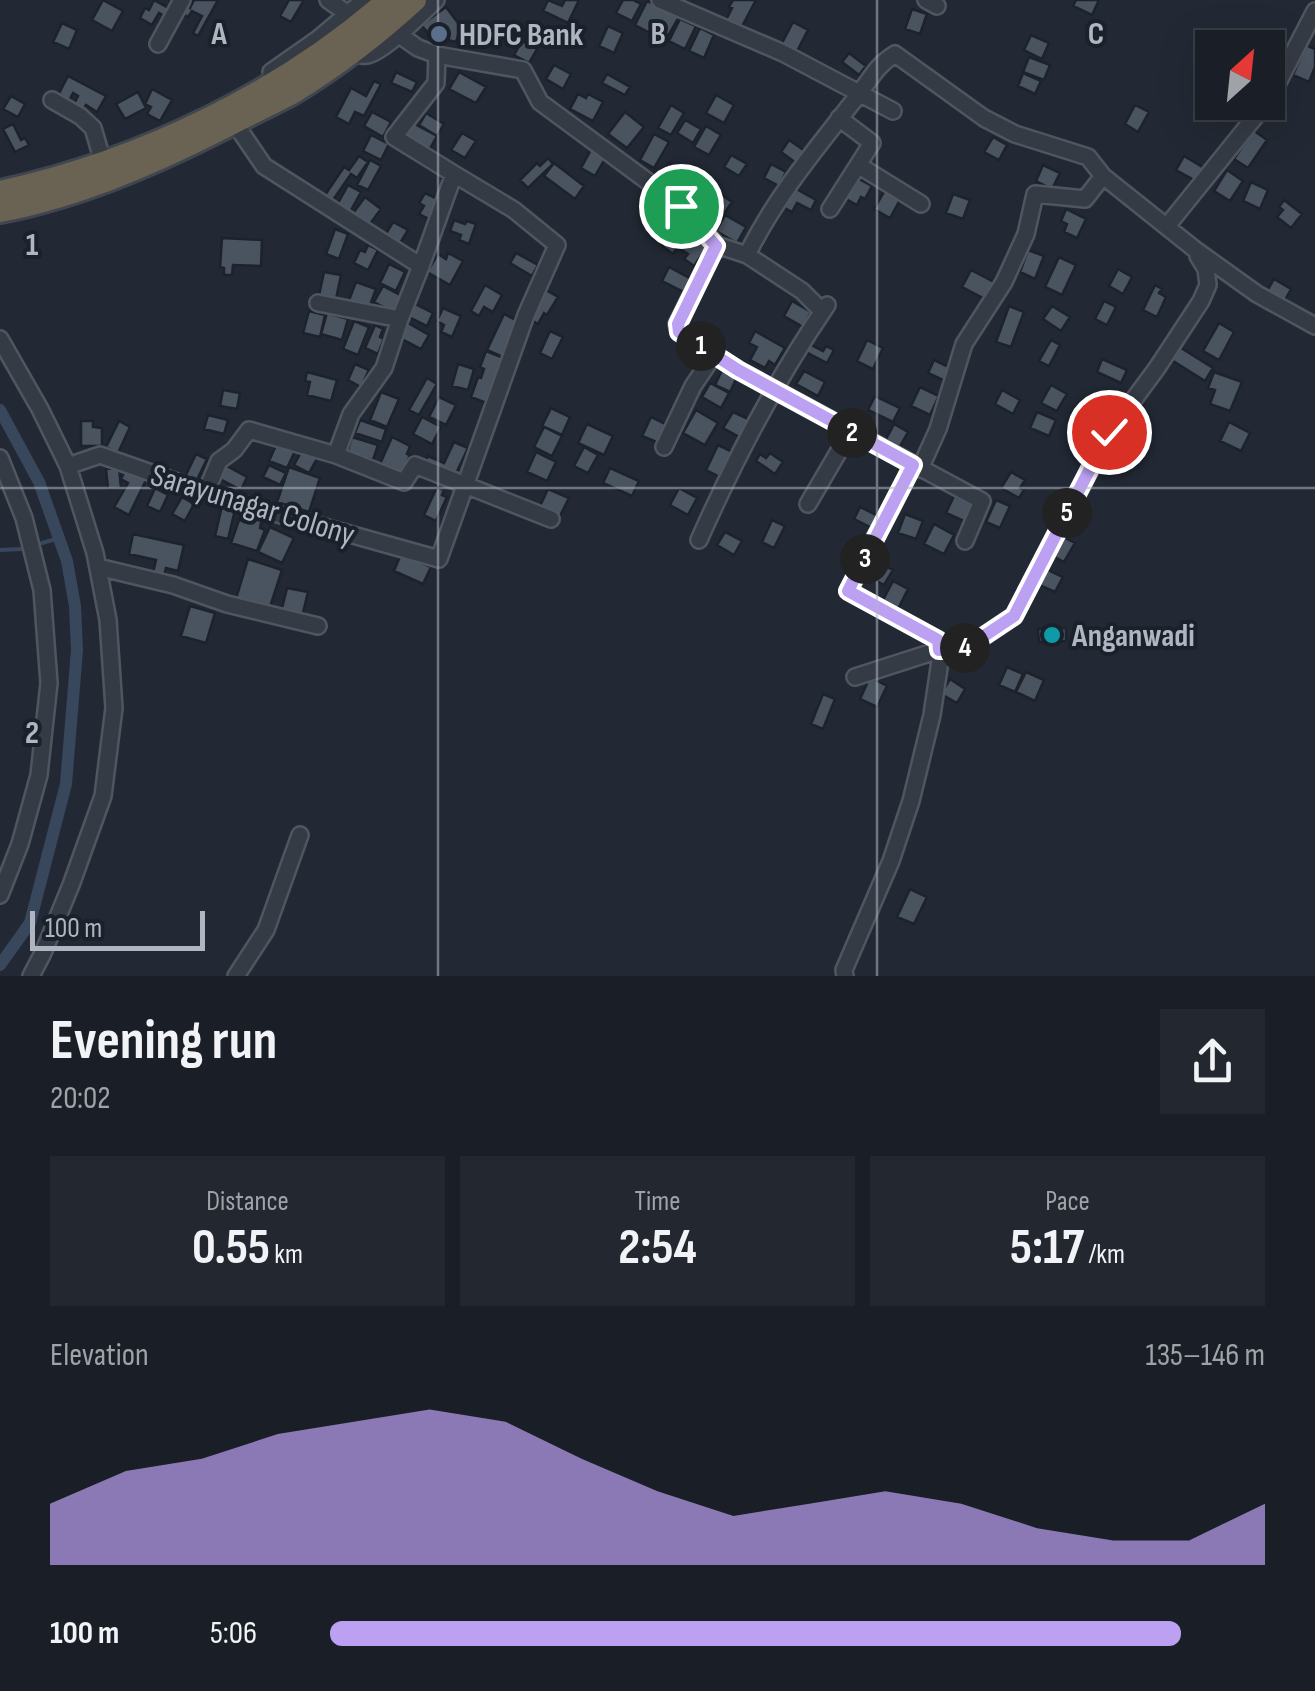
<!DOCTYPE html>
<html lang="en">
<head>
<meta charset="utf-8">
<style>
  body { margin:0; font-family:"Sofia Sans Condensed",sans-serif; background:#23272f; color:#f1f3f6; height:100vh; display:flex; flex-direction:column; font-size:38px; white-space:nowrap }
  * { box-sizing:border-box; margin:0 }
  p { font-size:32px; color:#9fa2a7 }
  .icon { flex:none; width:55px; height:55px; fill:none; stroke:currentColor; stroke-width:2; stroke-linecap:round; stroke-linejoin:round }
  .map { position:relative; height:976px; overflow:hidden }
  .panel { display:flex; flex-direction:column; background:#1a1f27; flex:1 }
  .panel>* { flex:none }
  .needle { width:65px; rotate:27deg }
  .buttons { position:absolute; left:1195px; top:30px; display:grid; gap:20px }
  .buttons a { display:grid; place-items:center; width:90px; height:90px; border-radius:0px; background:#1a1f27; box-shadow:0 10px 40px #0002,0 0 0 2px #383d44; font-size:50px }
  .scale { position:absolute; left:30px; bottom:25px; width:175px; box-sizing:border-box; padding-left:10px; border:5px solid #afb6c2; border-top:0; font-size:28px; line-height:35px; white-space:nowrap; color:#afb6c2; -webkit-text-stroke:8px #1b212a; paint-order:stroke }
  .pin { position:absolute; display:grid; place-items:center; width:85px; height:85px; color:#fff; margin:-42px; border:5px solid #fff; border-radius:50%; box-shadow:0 2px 10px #0007 }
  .km { position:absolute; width:50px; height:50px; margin:-25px; border-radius:50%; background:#222; color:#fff; font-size:28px; line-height:50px; text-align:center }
  .round { display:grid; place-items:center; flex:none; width:105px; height:105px; border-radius:0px; background:#23272f }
  .headline { display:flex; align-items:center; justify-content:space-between; height:170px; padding:0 50px }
  h1 { font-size:55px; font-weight:700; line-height:75px }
  .figures { display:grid; grid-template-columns:repeat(3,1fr); gap:15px; height:170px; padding:10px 50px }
  .figures div { display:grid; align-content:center; border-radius:0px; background:#23272f; text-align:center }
  .figures b { font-size:50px; font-weight:700 }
  .figures small { font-size:28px; font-weight:400 }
  .figures p { font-size:28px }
  .chart { height:280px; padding:20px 50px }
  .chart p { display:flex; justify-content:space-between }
  .chart svg { width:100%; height:180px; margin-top:10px; fill:#bca0f2; opacity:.7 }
  ul { padding:0 50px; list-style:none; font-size:32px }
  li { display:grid; grid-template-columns:160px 120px 1fr; align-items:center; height:75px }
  li i { height:25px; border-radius:12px; background:#bca0f2 }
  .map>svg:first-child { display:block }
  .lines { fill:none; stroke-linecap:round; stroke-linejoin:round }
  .stream { stroke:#39475d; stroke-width:4 }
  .canal { stroke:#39475d; stroke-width:12 }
  .building { fill:#4a5360; stroke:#1d232c; stroke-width:2.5 }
  .minor-casing { stroke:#4f5660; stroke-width:20 }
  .highway-casing { stroke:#404650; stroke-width:28 }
  .minor { stroke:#353b45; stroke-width:15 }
  .highway { stroke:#6a6253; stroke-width:22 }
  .route-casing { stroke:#fff; stroke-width:20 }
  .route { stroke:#bca0f2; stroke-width:12 }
  .grid { fill:none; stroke:#afb6c2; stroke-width:2.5; stroke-opacity:0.55 }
  .service-dot { fill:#5c6f8a; stroke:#1b212a; stroke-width:4 }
  .culture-dot { fill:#0f9aa8; stroke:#1b212a; stroke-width:4 }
  .labels { text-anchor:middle; stroke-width:8; stroke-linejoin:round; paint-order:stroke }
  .poi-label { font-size:32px; font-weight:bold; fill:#afb6c2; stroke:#1b212a; text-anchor:start }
  .street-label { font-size:32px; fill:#afb6c2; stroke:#1b212a }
  .grid-label { font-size:32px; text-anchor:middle; font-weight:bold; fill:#afb6c2; stroke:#1b212a; stroke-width:8; stroke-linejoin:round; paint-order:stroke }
</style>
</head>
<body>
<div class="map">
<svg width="1315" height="976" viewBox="0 0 1315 976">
  <rect width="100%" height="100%" fill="#222934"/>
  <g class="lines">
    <path class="stream" d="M42,543L59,538
      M0,550L22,549"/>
    <path class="canal" d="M0,410L39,482L67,561L75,606L77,650L66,784L30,923L0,965"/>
  </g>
  <path class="building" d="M103,0L123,11L112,31L92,20Z
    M154,0L172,10L168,18L159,13L152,25L140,18L145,8L149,10Z
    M194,0H218L198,36L193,33L202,16L192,11L188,17L179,12L183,4L190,8Z
    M289,0H304L291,22L280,16Z
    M548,0L562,6L565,0H579L568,23L543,11Z
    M623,0H633L641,4L632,21L616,13Z
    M733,0H756L739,32L724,24L732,8L729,7Z
    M1076,0H1099L1092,15L1073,6Z
    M647,1L679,17L665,41L635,25Z
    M446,7L461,27L456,42L431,36L421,25Z
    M912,9L927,14L920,34L905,29Z
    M680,19L696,26L685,49L669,41Z
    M793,22L808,30L796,53L781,45Z
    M62,23L77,30L69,49L53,42Z
    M608,26L623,33L614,53L599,46Z
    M470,27L488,37L482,48L464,38Z
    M700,28L714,35L704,58L689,51Z
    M1031,35L1049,43L1042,59L1024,50Z
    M522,41L537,49L529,63L514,55Z
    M1306,45L1315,49V67L1309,82L1293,75Z
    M849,53L866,66L859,75L842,62Z
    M1029,57L1050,65L1044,80L1023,72Z
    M554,65L571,74L563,89L546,79Z
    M396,72L417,82L412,92L391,83Z
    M459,72L486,87L476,103L449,89Z
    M1023,73L1041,81L1035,94L1018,86Z
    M607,74L630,87L625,95L602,83Z
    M68,76L106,96L97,112L86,105L82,112L73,106L78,96L73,93L67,105L56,99Z
    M374,81L381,84L364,116L355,112L349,124L336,117L351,88L366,96Z
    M152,89L172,100L160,121L147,114L151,107L145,104Z
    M138,92L146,108L125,119L116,104Z
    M578,94L586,98L588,94L603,102L593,121L570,109Z
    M716,95L734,105L724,123L706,113Z
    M11,96L25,104L18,117L3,109Z
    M671,105L684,113L671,135L658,128Z
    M1135,105L1149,112L1138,132L1125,124Z
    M372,112L391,122L383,137L364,126Z
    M625,112L644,127L627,148L608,134Z
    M426,113L444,124L437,136L419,125Z
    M685,120L701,129L693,143L677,133Z
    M411,122L437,136L428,152L402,138Z
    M13,124L21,140L25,138L29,145L15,152L3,129Z
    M706,126L721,135L709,155L694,147Z
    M1253,130L1267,140L1248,168L1234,159Z
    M462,133L476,141L465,158L451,150Z
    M654,134L669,142L654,168L640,160Z
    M371,135L389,144L381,160L363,151Z
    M993,137L1007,145L999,160L984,152Z
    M789,140L805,151L796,163L781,152Z
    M593,146L608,154L595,176L581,168Z
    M731,155L747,164L739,176L724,167Z
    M359,156L368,162L357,178L351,174L333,200L325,195L344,167L349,170Z
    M1184,156L1204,168L1196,181L1176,170Z
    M548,158L553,164L528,188L520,180L537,163L540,166Z
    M370,160L381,166L368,190L357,185Z
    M554,163L584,186L575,199L544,176Z
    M669,163L684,176L675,188L659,175Z
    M771,164L786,172L779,186L764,178Z
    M1043,165L1060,173L1052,189L1036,181Z
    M1227,170L1243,181L1230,201L1214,191Z
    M857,178L872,186L865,199L861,197L857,205L846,199Z
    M1251,182L1268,190L1260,209L1243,201Z
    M348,185L361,192L350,212L337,205Z
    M791,186L816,200L811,210L797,203L792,212L781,206Z
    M694,190L709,200L700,212L686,201Z
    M885,190L901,198L890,218L874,209Z
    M425,193L444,202L433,221L419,214L424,206L419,203Z
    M719,193L732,202L720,220L707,212Z
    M953,194L970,200L963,219L946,213Z
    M365,197L381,209L367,228L351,216Z
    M1284,200L1302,214L1291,228L1277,217L1283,210L1279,207Z
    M1066,209L1086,219L1077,238L1064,232L1067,224L1061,221Z
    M725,215L746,227L737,243L716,231Z
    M680,219L712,240L694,266L684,259L688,254L677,247L673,254L662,246Z
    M454,220L465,224L467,221L476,224L469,244L459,240L461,235L450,231Z
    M393,222L408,230L399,245L384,237Z
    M335,229L348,234L339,259L326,254Z
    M222,238L262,240L261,266L233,265L232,275H224V268L220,267Z
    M368,245L378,250L368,270L354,263L360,250L365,252Z
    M1028,250L1044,256L1035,279L1020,272Z
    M448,253L463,261L450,285L427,272L438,254L446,259Z
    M516,253L538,265L532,276L510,263Z
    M1059,257L1076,265L1062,295L1045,287Z
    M389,264L405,272L396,291L380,283Z
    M669,267L693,280L686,293L662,281Z
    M1118,269L1132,277L1123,294L1109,286Z
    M971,270L994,282L985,299L962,287Z
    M324,272L341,275L335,304L318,300Z
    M1274,279L1291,289L1284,302L1266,293Z
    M356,282L376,289L369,308L349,300Z
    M485,285L502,295L493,312L484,307L479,316L471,311Z
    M1155,285L1162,289L1159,293L1166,297L1157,317L1143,310Z
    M383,286L402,296L393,312L374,302Z
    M539,286L558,297L547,315L544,313L538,324L522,314Z
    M792,301L811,312L803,327L784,316Z
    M1104,301L1116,307L1107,325L1095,319Z
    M415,304L433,313L427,326L409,317Z
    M1009,306L1024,312L1011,347L996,342Z
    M1052,306L1070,317L1061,331L1043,319Z
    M443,308L461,316L452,337L441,332L444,325L437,321Z
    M309,311L325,315L320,337L303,333Z
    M327,313L348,319L342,340L321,334Z
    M504,314L524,324L507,359L487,350Z
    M354,321L369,327L358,355L343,349Z
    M408,323L429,335L421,349L400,338Z
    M1219,323L1234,332L1219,360L1203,351Z
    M375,325L383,329L380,337L384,339L378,354L365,348Z
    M550,331L563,337L552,359L540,353Z
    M755,331L785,348L775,365L769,361L765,368L750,360L757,347L749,343Z
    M867,340L883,348L873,369L857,361Z
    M1051,340L1060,345L1049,366L1039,361Z
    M811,345L823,351L826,346L834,350L827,363L806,352Z
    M1178,346L1213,368L1205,381L1170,359Z
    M486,351L506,359L489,404L471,397L478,377L481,378L484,369L480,367Z
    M1102,359L1127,370L1121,383L1097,372Z
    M934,360L951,368L945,381L928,373Z
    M355,364L369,370L361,387L348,380Z
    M458,364L474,369L468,390L452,386Z
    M723,368L738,375L730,392L715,385Z
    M804,371L825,382L818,396L796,384Z
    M307,372L337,380L331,401L307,395L310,382L305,381Z
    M1214,372L1242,382L1230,411L1210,404L1215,390L1208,388Z
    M427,378L437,384L419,415L409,410Z
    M710,383L729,393L721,408L702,397Z
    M1051,385L1067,394L1057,411L1041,403Z
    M920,387L939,396L930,415L911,406Z
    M223,390L240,393L237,409L220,406Z
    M1002,390L1020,400L1013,414L995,404Z
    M381,392L399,399L387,427L370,420Z
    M875,396L900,408L893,422L868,410Z
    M439,397L456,405L446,425L429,417Z
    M551,408L570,417L562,435L542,426Z
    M696,410L718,423L705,445L683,433Z
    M733,412L755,422L745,440L723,428Z
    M1037,412L1056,420L1049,436L1030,428Z
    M208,415L228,420L224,434L204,429Z
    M422,417L441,427L432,444L413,434Z
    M651,417L667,425L659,443L642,436Z
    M360,420L386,429L382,442L355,433Z
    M81,421H93V427L102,428V446H81Z
    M119,421L130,427L118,453L106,447Z
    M1229,422L1250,433L1241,451L1220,441Z
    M587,424L613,436L604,455L578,443Z
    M894,424L908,432L898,450L884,443Z
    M544,427L562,436L552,456L534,447Z
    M352,437L378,445L373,460L347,453Z
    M392,437L410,446L407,454L410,455L402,474L380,464Z
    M278,441L296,449L287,468L269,461Z
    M454,442L468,448L453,480L423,466L428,456L444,463Z
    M718,445L737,454L724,479L706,470Z
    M304,447L319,455L309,473L294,465Z
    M584,447L598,455L588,473L574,466Z
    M536,452L556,462L547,481L527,472Z
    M770,453L783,462L775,474L756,461L760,454L766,458Z
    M196,454L207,459L195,484L184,479Z
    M225,465L247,477L241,490L218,478Z
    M269,465L286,473L280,485L263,477Z
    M127,466L148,476L129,515L114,507L128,483L121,479Z
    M289,467L320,478L309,512L277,502Z
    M119,468L121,488L108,489L106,469Z
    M610,468L639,481L632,496L603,483Z
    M1011,472L1025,480L1020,488L1024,490L1019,498L1001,488Z
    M437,487L444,490L442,495L447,497L436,521L424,515Z
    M155,488L168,495L160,512L147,506Z
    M679,488L697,498L688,515L670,505Z
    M548,489L569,498L560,516L540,506Z
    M954,496L974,506L966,522L946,513Z
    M182,497L194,504L185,521L172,514Z
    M996,500L1010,506L1000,528L986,522Z
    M222,506L235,510L228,539L215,536Z
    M860,507L880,517L874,529L854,519Z
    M246,514L262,519L260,528L265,530L257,551L231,543L239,520L244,521Z
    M905,514L923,521L916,539L898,533Z
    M772,520L785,526L774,548L762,542Z
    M934,524L954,535L944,554L924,544Z
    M270,527L294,538L282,563L258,552Z
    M725,532L742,541L734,555L717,545Z
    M133,534L184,545L178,571L166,568L163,580L152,577L156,560L129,554Z
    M1061,536L1075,543L1064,562L1051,555Z
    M401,554L431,567L423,584L394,571Z
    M248,559L282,570L268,613L235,602Z
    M877,562L893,570L884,585L870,577Z
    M1044,568L1063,577L1055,592L1037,584Z
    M893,581L908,589L898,609L883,600Z
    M287,588L308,592L301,621L280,616Z
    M190,606L215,613L206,643L181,636Z
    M1066,628V641L1039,642L1038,629Z
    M1007,667L1023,674L1015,692L999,685Z
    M1026,672L1044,680L1035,701L1016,692Z
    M870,677L887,686L877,707L860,699Z
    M950,679L965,689L957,703L941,694Z
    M823,694L835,699L823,729L811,724Z
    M910,889L927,897L914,924L897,917Z"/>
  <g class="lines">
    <defs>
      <path id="minor" d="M328,0L348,14
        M660,0L783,53L893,111
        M926,0L937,6
        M398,34L418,48L437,55
        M158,44L182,0
        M352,51C358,54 360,56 367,55C383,53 423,12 436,0
        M271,72L318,39L364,0
        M52,100L80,116L93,128L103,162
        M1268,102L1315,11
        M234,122L264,166L421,266L400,319L384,368L351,414L336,455L404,482L415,465L551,519
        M858,165L921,204
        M830,209L872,143L839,118
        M1167,226L1267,102
        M717,245L747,255L802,291L822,311
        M747,255C775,197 819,145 859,94C871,78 877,65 895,54L984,118L1015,134L1088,157L1103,176
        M421,266L454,174L394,137L436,83L437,55L523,70L540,102L681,206L717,245L677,324L679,332L738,370L982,501L965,541
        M318,303L400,319
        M0,339L40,409L68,466L95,553L108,620L114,708L103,796L71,885L43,953L31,976
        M664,447L693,386L714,355
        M0,458L24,518L42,590L49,683L39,775L20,844L0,895
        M68,466L100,455L231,501L439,559L526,315L557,245L514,210L454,174
        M920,469L938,429L964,344L1004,282L1026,234L1035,194L1085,199L1103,176L1197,251L1257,294L1315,326
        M206,492L219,461L234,450L249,430L336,455
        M808,504L850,432
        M699,540C735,459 777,378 827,305
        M98,567L173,585L227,604L318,626
        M855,677L939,650H963L1014,616L1109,433L1157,368L1201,301L1208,285L1206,269L1198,256
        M236,976L266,930L300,835
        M845,976L844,970L891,861L911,801L932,715L940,661L938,640L848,591L913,465"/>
      <path id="highway" d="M0,192C139,162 281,94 388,0
        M0,211C78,196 152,164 223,128C246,116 269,105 292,93C335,67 378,34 415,0"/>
    </defs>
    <use href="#minor" class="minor-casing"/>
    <use href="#highway" class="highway-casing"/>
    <use href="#minor" class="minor"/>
    <use href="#highway" class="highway"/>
  </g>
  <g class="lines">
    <defs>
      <path id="route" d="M681,206L716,246L678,324L679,332L738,370L913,465L848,591L938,640L939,650H963L1014,616L1109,432"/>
    </defs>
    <use href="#route" class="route-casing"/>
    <use href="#route" class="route"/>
  </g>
  <path class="grid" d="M438,0V976M877,0V976M0,488H1315"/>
  <circle class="service-dot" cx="439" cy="34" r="10"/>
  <circle class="culture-dot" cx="1052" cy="635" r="10"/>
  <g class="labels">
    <g class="poi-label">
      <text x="459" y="45">HDFC Bank</text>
      <text x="1072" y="646">Anganwadi</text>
    </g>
    <g class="street-label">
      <text transform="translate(253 504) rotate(17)" y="11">Sarayunagar Colony</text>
    </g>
  </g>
  <g class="grid-label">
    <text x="219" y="44">A</text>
    <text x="658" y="44">B</text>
    <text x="1096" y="44">C</text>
    <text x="32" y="255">1</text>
    <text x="32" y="743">2</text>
  </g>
</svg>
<div class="buttons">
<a><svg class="needle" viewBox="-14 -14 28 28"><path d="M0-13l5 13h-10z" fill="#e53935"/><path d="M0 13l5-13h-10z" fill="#9fa2a7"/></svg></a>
</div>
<div class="scale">100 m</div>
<div class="pin" style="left:681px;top:206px;background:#1e9e55"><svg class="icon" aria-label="arrive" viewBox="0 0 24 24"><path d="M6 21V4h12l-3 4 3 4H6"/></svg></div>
<div class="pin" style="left:1109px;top:432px;background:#d93025"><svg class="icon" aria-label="check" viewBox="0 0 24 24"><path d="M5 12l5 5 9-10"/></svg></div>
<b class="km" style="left:701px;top:346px">1</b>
<b class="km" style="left:852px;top:433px">2</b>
<b class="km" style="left:865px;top:559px">3</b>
<b class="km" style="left:965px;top:648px">4</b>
<b class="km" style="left:1067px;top:513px">5</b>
</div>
<section class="panel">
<div class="headline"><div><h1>Evening run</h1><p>20:02</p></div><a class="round"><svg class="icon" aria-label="share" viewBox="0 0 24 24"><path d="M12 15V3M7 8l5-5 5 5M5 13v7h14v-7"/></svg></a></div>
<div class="figures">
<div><p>Distance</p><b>0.55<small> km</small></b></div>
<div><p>Time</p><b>2:54</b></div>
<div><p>Pace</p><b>5:17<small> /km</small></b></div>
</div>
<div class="chart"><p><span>Elevation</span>135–146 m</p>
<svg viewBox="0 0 160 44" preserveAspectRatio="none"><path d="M0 44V29L10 21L20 18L30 12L40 9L50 6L60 9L70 18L80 26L90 32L100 29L110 26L120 29L130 35L140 38L150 38L160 29V44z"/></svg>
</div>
<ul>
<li><b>100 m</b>5:06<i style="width:91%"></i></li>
</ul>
</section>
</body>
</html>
